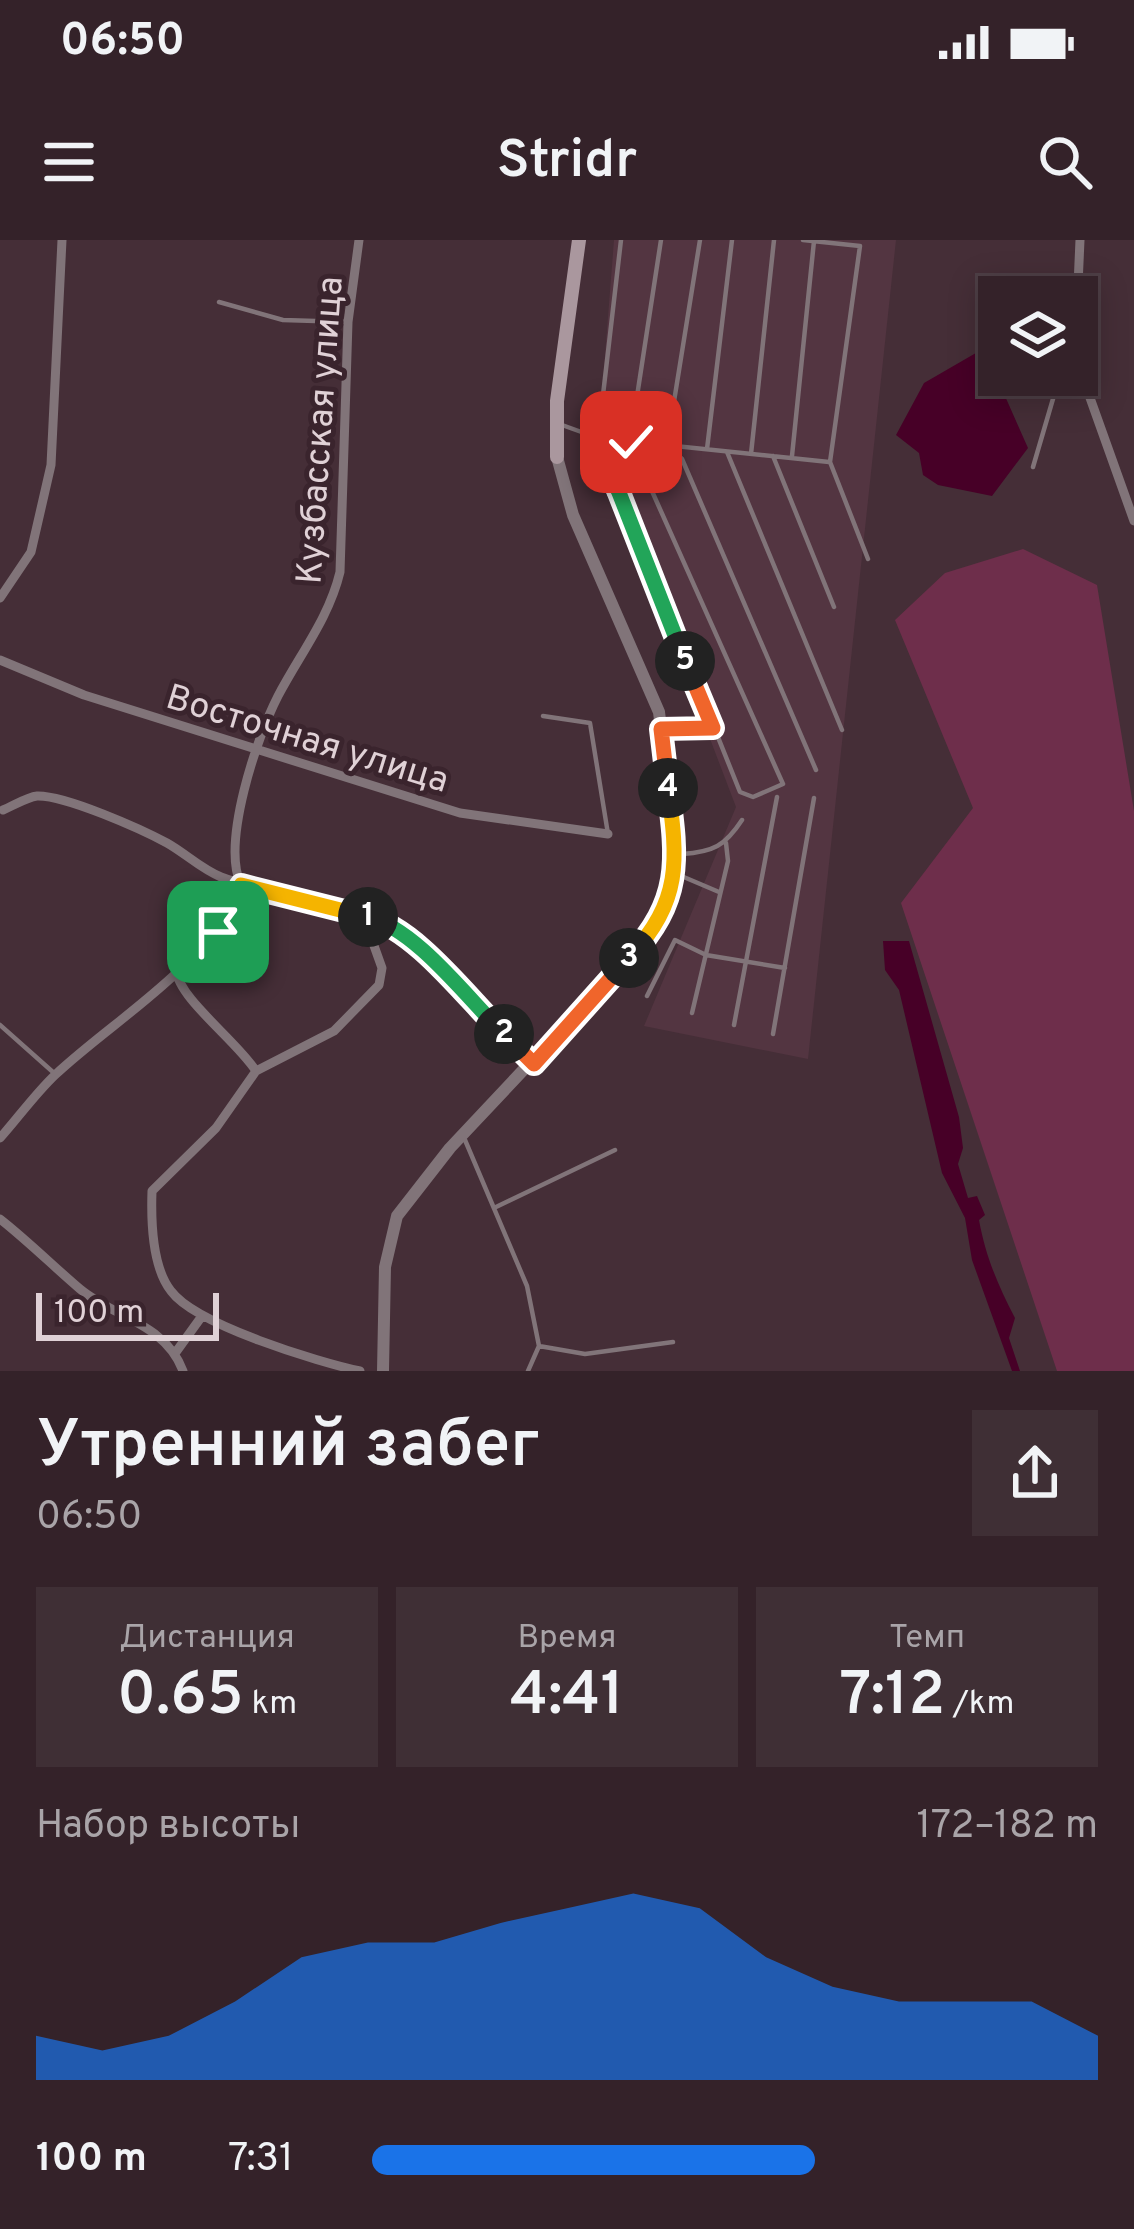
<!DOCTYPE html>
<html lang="ru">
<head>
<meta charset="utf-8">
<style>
  body { margin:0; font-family:Overpass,sans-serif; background:#3f2f35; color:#f1f3f6; height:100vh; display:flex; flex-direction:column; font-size:45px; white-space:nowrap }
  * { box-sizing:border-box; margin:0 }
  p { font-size:39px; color:#a9a4a8 }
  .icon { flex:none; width:66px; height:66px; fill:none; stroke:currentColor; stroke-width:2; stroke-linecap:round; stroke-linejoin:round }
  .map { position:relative; height:1131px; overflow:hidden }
  .drawer { display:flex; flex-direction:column; background:#342229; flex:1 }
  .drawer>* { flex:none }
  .tools { position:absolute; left:978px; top:36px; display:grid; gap:24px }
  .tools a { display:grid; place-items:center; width:120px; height:120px; border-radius:0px; background:#342229; box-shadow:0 6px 30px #0003,0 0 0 3px #4e3f46; font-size:60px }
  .scale { position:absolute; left:36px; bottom:30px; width:183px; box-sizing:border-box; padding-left:12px; border:6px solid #e0d1d6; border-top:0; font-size:33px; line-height:42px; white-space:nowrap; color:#e0d1d6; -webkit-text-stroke:9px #3a242d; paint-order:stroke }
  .pin { position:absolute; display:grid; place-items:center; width:102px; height:102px; color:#fff; margin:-51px; border-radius:24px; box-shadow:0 6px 18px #0006 }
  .km { position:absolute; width:60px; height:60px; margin:-30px; border-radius:50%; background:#222; color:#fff; font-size:33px; line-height:60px; text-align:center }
  .round { display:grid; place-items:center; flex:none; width:126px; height:126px; border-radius:0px; background:#3f2f35 }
  .headline { display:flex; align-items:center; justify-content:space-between; height:204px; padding:0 36px }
  h1 { font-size:66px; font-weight:600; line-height:90px }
  .stats { display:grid; grid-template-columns:repeat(3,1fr); gap:18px; height:204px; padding:12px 36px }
  .stats div { display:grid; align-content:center; border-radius:0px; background:#3f2f35; text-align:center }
  .stats b { font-size:60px; font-weight:600 }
  .stats small { font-size:33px; font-weight:400 }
  .stats p { font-size:33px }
  .chart { height:336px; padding:24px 36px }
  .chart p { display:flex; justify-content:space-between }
  .chart svg { width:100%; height:216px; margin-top:12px; fill:#1a73e8; opacity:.7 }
  ul { padding:0 36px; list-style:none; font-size:39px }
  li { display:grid; grid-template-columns:192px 144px 1fr; align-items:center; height:90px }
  li i { height:30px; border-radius:15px; background:#1a73e8 }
  .status { display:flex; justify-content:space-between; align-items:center; height:84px; padding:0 60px; background:#342229; direction:ltr }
  .status svg { height:33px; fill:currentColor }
  header { display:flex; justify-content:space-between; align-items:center; height:156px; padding:0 36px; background:#342229; font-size:54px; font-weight:600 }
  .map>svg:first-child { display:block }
  .built { fill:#533541 }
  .green { fill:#6e2e4b }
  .water { fill:#470027 }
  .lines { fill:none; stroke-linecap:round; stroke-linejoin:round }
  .service { stroke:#817479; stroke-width:4.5 }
  .minor { stroke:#817479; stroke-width:9 }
  .tertiary { stroke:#817479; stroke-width:12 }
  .secondary { stroke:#aa979e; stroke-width:14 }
  .split-1-casing { stroke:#fff; stroke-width:24 }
  .split-2-casing { stroke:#fff; stroke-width:24 }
  .split-3-casing { stroke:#fff; stroke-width:24 }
  .split-4-casing { stroke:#fff; stroke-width:24 }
  .split-5-casing { stroke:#fff; stroke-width:24 }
  .split-6-casing { stroke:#fff; stroke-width:24 }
  .split-7-casing { stroke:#fff; stroke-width:24 }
  .split-1 { stroke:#f5b400; stroke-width:15 }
  .split-2 { stroke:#22a559; stroke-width:15 }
  .split-3 { stroke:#f0652b; stroke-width:15 }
  .split-4 { stroke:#f5b400; stroke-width:15 }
  .split-5 { stroke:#f0652b; stroke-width:15 }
  .split-6 { stroke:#22a559; stroke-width:15 }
  .split-7 { stroke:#22a559; stroke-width:15 }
  .labels { text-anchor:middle; stroke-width:10; stroke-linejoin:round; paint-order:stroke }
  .street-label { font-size:36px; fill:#e0d1d6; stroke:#3a242d }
</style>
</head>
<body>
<div class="status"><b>06:50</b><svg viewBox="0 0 49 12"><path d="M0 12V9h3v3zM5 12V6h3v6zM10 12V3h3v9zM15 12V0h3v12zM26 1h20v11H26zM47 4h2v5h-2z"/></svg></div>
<header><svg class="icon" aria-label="menu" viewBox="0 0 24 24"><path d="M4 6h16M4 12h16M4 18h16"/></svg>Stridr<svg class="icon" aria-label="search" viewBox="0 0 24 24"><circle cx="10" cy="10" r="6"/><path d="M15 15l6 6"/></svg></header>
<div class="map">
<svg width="1134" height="1131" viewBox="0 0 1134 1131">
  <rect width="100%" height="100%" fill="#452e37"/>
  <path class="built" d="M614,0H896L808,819L644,786L736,567L598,205Z"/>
  <path class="green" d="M1023,309L1097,345L1134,571V1131H1057L901,663L973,568L895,380L945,333Z"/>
  <path class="water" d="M988,106L995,116L994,129L1006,135L1001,147L1028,208L992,256L938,245L923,235L919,213L896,195L924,143Z
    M883,701H909L959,877L963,908L958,924L968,958L977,956L985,975L979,980C986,1018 998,1045 1015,1078L1009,1098L1020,1131H1012L972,1020L965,978L942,933L899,750L885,730Z"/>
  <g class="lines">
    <path class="service" d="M621,0L598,198L740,552L753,557L783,544L630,202L661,0
      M700,0L667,205L682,219L816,530
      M803,0L860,6L830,222L868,319
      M219,62L283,80L348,82
      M562,185L598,198L829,222
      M707,209L732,0
      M727,212L842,490
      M751,214L774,0
      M773,216L834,367
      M792,216L814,1
      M1033,227L1060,135
      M543,476L590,483L608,594
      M667,489L713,487
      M682,614C713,612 725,606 742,580
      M679,635L719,652
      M647,756L675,700L706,715L785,728
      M692,773L728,621L726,603
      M0,785L54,833
      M734,785L777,557
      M773,794L814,558
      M465,900L527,1046L539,1106L528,1131
      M496,967L615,910
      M539,1106L585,1114L673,1102"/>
    <path class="minor" d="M1077,68L1080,0
      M1077,87L1084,141L1134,281
      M0,358L31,312L51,225L62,0
      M0,420L84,455L460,573L608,594
      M3,570C13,566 27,557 37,556C65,555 141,589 167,603C185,613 201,629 221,637C288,663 396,658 435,727L534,824
      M241,645C221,603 257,497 278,456C300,414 329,378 340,332L348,82L359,0
      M176,730C179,759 236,800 256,831
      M0,898C18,878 35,854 55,835C118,776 207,728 241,645
      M0,979C28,1001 53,1026 80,1049C115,1078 166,1084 183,1131
      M176,1112L202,1076
      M360,1131C318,1122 196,1085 171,1051C152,1027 151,980 152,951L216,888L256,831L334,791L379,745L382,728L363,675"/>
    <path class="tertiary" d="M383,1131L385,1027L397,976L450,908L656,689L672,653L677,614L659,472L573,275L557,217"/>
    <path class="secondary" d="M557,217V161L579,0"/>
  </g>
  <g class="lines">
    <defs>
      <path id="split-1" d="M218,692L241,645L368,677"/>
      <path id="split-2" d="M368,677C416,689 467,758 504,794"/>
      <path id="split-3" d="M504,794L534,824L629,718"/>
      <path id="split-4" d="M629,718C682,660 678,622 668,548"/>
      <path id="split-5" d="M668,548L661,489L713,488L685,421"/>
      <path id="split-6" d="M618,250L685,421"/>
      <path id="split-7" d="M618,250L598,198L631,202"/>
    </defs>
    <use href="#split-1" class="split-1-casing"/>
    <use href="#split-2" class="split-2-casing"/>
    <use href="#split-3" class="split-3-casing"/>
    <use href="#split-4" class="split-4-casing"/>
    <use href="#split-5" class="split-5-casing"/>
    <use href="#split-6" class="split-6-casing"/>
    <use href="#split-7" class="split-7-casing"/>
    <use href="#split-1" class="split-1"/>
    <use href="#split-2" class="split-2"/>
    <use href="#split-3" class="split-3"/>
    <use href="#split-4" class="split-4"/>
    <use href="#split-5" class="split-5"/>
    <use href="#split-6" class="split-6"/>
    <use href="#split-7" class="split-7"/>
  </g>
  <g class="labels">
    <g class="street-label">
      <text transform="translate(318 190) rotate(-86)" y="13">Кузбасская улица</text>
      <text transform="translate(308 497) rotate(17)" y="13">Восточная улица</text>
    </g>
  </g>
</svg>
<div class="tools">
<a><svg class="icon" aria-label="layers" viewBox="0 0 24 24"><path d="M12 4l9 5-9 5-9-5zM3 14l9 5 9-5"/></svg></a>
</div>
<div class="scale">100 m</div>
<div class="pin" style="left:218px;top:692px;background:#1e9e55"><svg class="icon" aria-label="arrive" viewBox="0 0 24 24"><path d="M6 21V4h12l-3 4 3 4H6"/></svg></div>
<div class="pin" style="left:631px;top:202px;background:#d93025"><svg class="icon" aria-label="check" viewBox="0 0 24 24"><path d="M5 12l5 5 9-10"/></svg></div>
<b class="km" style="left:368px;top:677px">1</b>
<b class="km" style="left:504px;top:794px">2</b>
<b class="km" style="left:629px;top:718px">3</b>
<b class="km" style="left:668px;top:548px">4</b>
<b class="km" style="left:685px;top:421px">5</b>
</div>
<section class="drawer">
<div class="headline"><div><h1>Утренний забег</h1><p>06:50</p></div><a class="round"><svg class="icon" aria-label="share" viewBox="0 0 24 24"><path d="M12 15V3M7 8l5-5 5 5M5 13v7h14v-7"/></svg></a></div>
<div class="stats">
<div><p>Дистанция</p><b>0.65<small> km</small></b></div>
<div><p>Время</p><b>4:41</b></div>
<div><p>Темп</p><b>7:12<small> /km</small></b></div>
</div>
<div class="chart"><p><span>Набор высоты</span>172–182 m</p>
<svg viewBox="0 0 160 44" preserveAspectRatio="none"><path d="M0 44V35L10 38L20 35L30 28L40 19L50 16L60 16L70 12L80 9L90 6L100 9L110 19L120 25L130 28L140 28L150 28L160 35V44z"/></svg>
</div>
<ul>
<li><b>100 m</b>7:31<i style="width:61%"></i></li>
</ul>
</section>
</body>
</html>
